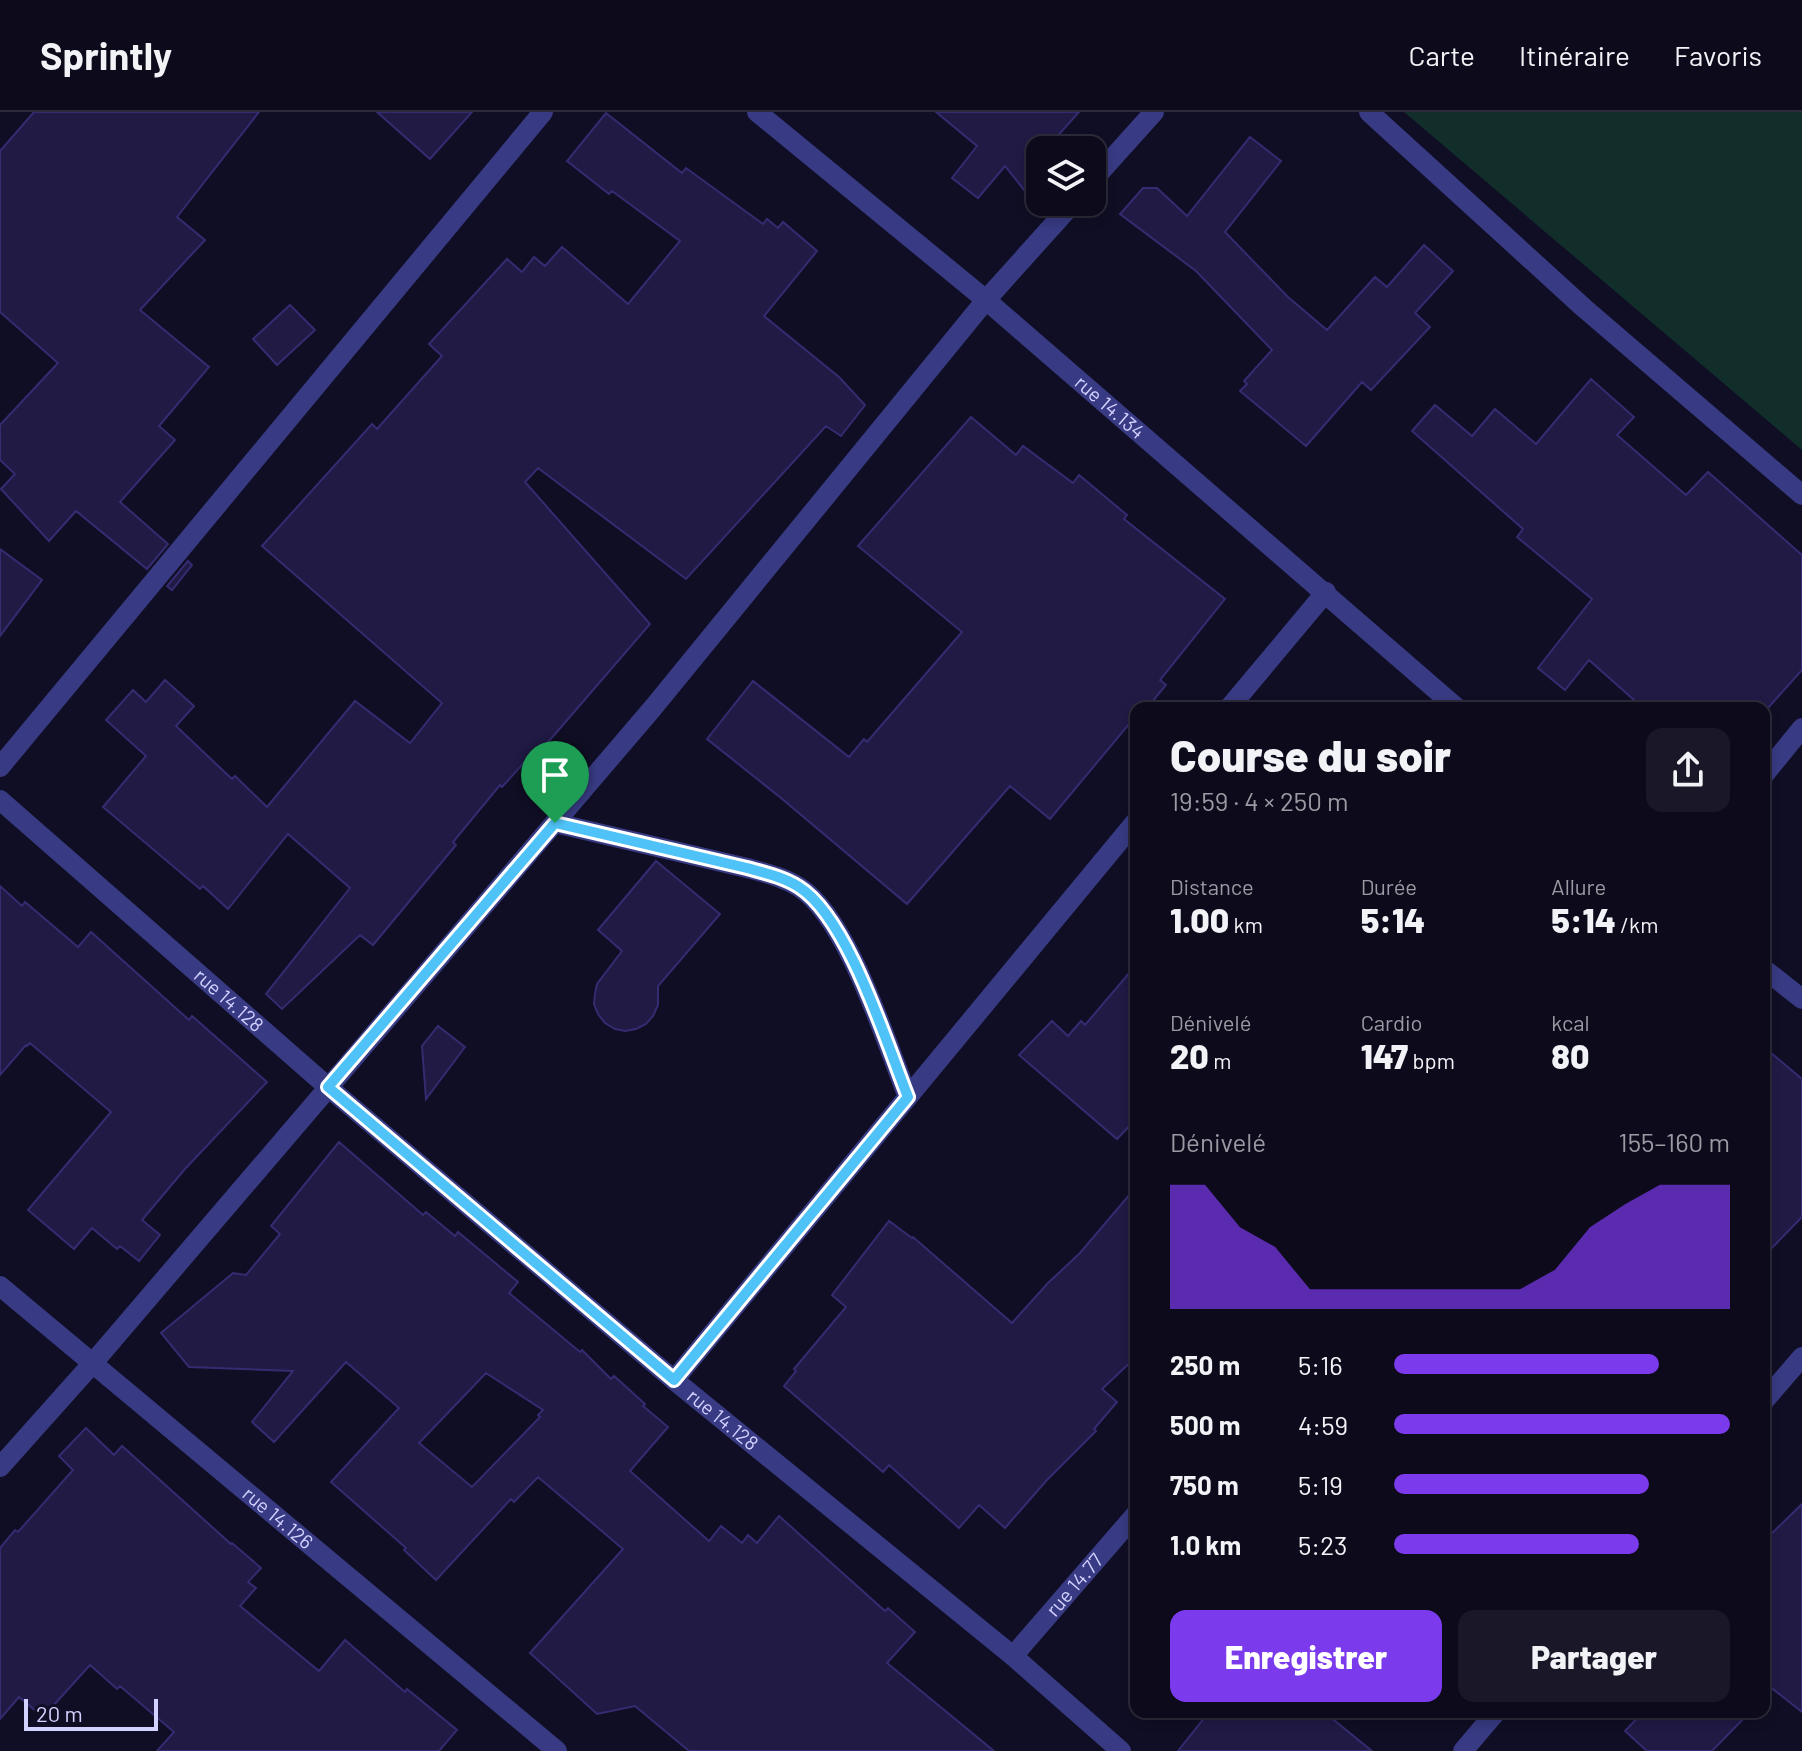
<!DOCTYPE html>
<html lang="fr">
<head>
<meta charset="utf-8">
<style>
  body { margin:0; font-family:Barlow,sans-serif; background:#1a1828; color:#f1f3f6; height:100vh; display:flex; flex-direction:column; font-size:30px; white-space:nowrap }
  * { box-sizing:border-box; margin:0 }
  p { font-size:26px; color:#9a9aa3 }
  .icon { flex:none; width:44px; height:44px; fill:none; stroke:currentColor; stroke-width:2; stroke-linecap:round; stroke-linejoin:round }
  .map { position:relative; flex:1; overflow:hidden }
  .side { position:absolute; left:1130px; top:590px; width:640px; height:1016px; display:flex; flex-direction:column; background:#0c0a1b; border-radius:16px; box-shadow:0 4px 12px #0003,0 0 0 2px #2c2b3a }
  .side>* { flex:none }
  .fabs { position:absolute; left:1026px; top:24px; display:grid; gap:16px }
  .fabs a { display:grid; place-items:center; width:80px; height:80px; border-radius:16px; background:#0c0a1b; box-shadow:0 4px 12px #0003,0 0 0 2px #2c2b3a; font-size:40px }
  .scale { position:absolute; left:24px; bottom:20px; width:134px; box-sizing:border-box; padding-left:8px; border:4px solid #d3d1ff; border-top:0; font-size:22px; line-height:28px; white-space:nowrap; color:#d3d1ff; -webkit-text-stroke:6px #100e24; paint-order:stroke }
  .pin { position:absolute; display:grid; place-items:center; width:68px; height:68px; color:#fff; margin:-82px -34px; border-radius:50% 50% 50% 0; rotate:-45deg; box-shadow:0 0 8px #0007 }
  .pin .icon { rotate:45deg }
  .round { display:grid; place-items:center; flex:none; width:84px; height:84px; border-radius:16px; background:#1a1828 }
  .head { display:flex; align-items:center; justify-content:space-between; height:136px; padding:0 40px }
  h1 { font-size:44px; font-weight:800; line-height:60px }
  .figures { display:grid; grid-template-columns:repeat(3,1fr); gap:12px; height:136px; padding:8px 40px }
  .figures div { display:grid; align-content:center }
  .figures b { font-size:34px; font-weight:800 }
  .figures small { font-size:22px; font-weight:400 }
  .figures p { font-size:22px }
  .chart { height:224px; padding:16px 40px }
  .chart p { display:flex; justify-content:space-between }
  .chart svg { width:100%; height:144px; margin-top:8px; fill:#7c3aed; opacity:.7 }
  .cta { display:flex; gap:16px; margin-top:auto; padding:16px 40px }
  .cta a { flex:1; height:92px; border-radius:16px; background:#7c3aed; color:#fff; font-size:32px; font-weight:800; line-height:92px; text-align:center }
  .cta a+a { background:#1a1828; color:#f1f3f6 }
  ul { padding:0 40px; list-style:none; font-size:26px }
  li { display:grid; grid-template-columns:128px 96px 1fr; align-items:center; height:60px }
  li i { height:20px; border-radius:10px; background:#7c3aed }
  header { display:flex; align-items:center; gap:48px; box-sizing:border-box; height:112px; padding:0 40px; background:#0c0a1b; border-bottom:2px solid #2c2b3a }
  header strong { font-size:38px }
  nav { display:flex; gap:44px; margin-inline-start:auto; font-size:28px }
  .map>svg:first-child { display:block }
  .pitch { fill:#112e2b }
  .building { fill:#201a45; stroke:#352b71; stroke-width:2; fill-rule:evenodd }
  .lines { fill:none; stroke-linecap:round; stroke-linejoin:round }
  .street { stroke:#383a83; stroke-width:20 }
  .route-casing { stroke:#fff; stroke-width:16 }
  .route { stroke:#4fc3f7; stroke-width:10 }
  .labels { text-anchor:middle; stroke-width:6; stroke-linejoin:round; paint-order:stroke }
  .street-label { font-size:20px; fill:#d3d1ff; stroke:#100e24 }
</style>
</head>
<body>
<header>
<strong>Sprintly</strong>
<nav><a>Carte</a><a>Itinéraire</a><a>Favoris</a></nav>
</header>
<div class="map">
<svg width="1802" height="1639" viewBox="0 0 1802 1639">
  <rect width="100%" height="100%" fill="#100e24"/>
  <path class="pitch" d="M1404,0H1802V338Z"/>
  <path class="building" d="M34,0H259L177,105L205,128L140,198L209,255L159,314L175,328L120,390L168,432L147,457L76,399L49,429L1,377L15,362L0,348V313L58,251L0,200V39Z
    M377,0H472L430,47Z
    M936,0H1079L1045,38H1040V98L1005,54L978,86L952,66L977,34Z
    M606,1L682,61L686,56L763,112L767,107L778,116L783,110L817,139L764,204L839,265L865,293L841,324L826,314L686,467L538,356L525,370L650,512L543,636L540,633L502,675L500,673L453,730L456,733L373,833L360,823L282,897L266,882L350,776L288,722L228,797L203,774L200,777L103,695L146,644L106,608L133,578L146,590L165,568L194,594L176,614L232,667L235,664L267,695L355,589L410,631L442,591L262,434L372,312L377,317L442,244L429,232L507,147L522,160L534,145L545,154L562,135L628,192L680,129L612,79L609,82L567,49Z
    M1250,25L1281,49L1225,120L1288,185L1327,218L1375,165L1387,175L1424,133L1453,159L1415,201L1430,215L1371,278L1362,270L1306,334L1240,279L1247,272L1244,269L1272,238L1196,159L1120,102L1143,76H1157L1187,104Z
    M290,193L315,218L277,253L253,227Z
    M1591,267L1634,305L1617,323L1686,383L1708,360L1802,443V558L1768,596H1643L1589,548L1565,578L1538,556L1592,487L1517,425L1523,417L1412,319L1435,293L1472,324L1495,297L1536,332Z
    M971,305L1016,343L1023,334L1073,371L1079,363L1127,403L1124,407L1225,487L1160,568L1166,573L1147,596H1136V608L1134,606L1050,707L1010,674L907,792L781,686L707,627L753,569L849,645L864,627L867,630L962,520L858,434Z
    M0,437L42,468L0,524Z
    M188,449L192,453L172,478L167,474Z
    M656,749L720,802L658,874V893L653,904L646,912L636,917L625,919L615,917L605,911L598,902L594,892L595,882L597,872L622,839L598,818Z
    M0,774L22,794L25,790L78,835L91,820L189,908L192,904L267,970L185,1057L142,1108L160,1123L139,1149L120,1134L117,1137L92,1116L74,1137L28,1098L111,1000L30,931L27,934L26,933L0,963Z
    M1136,853V1007L1117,1027L1019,943L1052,909L1068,924L1081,909L1085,913Z
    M438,914L465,935L426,987L422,934Z
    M1764,935L1802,967V1105L1764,1144Z
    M339,1030L423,1103L426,1100L455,1124L458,1120L518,1170L509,1181L580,1240L582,1238L611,1267L614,1264L645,1292L643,1294L668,1315L630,1359L709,1429L721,1414L742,1431L748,1423L757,1431L779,1404L885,1499L888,1496L915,1520L887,1551L994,1639H689L635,1594L597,1602L530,1541L623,1437L538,1365L514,1390L511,1387L436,1468L404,1438L406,1436L331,1370L399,1296L346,1250L274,1330L252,1310L293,1259L189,1255L161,1221L233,1161L246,1163L280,1122L271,1114ZM486,1261L543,1298L538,1303L540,1305L472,1375L419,1331Z
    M1136,1075V1245L1102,1277L1117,1290L1094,1317L1096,1319L1046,1369L1005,1416L979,1393L959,1416L889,1353L883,1360L784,1274L796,1259L794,1257L846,1195L832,1183L889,1109L912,1126L913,1125L1012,1211L1048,1171L1080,1141Z
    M86,1316L114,1343L122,1334L231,1432L232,1431L261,1456L248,1470L256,1476L240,1494L319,1559L345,1528L405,1580L407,1577L457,1618L439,1639H157L174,1620L120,1574L117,1577L90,1553L43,1605L19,1585L0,1607V1436L15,1418L18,1420L73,1358L59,1344Z
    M1802,1392V1600L1764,1570V1429Z
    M1209,1600H1324L1372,1639H1178Z
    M1643,1600H1750L1712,1639H1647L1625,1619Z"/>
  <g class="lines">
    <g class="street">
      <path id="s1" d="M757,0L986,188L1457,596"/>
      <path d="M1369,0L1584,196L1802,383"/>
      <path d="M1092,69L1154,0"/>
      <path d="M1229,596L1326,480"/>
      <path d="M0,655L543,0"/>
      <path d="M1764,663L1802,616"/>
      <path id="s2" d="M0,688L328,975L674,1268L1013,1544L1121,1639"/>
      <path d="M555,711L747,756C765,761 783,765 799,775C848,806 886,931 908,985"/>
      <path d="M1764,857L1802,887"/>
      <path id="s3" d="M0,1174L557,1639"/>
      <path d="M674,1268L1136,709"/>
      <path d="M1764,1289L1802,1245"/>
      <path d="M0,1355L92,1252L652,597L986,188L1074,90"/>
      <path id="s4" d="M1013,1544L1136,1402"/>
      <path d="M1463,1639L1496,1600"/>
    </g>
  </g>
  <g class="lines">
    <defs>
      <path id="route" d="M555,711L747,756C765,761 783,765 799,775C848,806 886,930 908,985L674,1268L328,975Z"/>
    </defs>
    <use href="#route" class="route-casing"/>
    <use href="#route" class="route"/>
  </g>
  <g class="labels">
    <g class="street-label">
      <text dy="7" stroke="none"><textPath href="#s1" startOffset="460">rue 14.134</textPath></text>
      <text dy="7" stroke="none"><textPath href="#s2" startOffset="304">rue 14.128</textPath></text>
      <text dy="7" stroke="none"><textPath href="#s2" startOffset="952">rue 14.128</textPath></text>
      <text dy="7" stroke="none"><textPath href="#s3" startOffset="362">rue 14.126</textPath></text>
      <text dy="7" stroke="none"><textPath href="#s4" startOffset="94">rue 14.77</textPath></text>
    </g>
  </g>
</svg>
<div class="fabs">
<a><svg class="icon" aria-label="layers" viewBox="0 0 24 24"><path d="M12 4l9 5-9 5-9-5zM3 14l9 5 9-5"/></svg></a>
</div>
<div class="scale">20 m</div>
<div class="pin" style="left:555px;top:711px;background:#1e9e55"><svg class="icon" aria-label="arrive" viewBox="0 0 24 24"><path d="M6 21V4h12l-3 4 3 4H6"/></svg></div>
<section class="side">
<div class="head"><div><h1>Course du soir</h1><p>19:59 · 4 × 250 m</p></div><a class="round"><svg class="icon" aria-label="share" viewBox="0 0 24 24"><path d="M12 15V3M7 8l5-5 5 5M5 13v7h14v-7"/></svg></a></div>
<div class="figures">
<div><p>Distance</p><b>1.00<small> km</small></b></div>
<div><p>Durée</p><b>5:14</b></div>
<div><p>Allure</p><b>5:14<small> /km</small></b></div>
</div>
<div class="figures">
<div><p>Dénivelé</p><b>20<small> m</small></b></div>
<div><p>Cardio</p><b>147<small> bpm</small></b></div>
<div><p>kcal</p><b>80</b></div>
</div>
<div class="chart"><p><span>Dénivelé</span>155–160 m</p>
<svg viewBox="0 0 160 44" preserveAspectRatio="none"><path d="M0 44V6L10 6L20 19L30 25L40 38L50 38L60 38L70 38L80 38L90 38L100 38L110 32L120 19L130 12L140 6L150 6L160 6V44z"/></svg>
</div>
<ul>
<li><b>250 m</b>5:16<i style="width:79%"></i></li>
<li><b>500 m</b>4:59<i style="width:100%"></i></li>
<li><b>750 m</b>5:19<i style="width:76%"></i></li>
<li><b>1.0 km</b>5:23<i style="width:73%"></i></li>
</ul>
<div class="cta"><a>Enregistrer</a><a>Partager</a></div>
</section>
</div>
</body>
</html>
